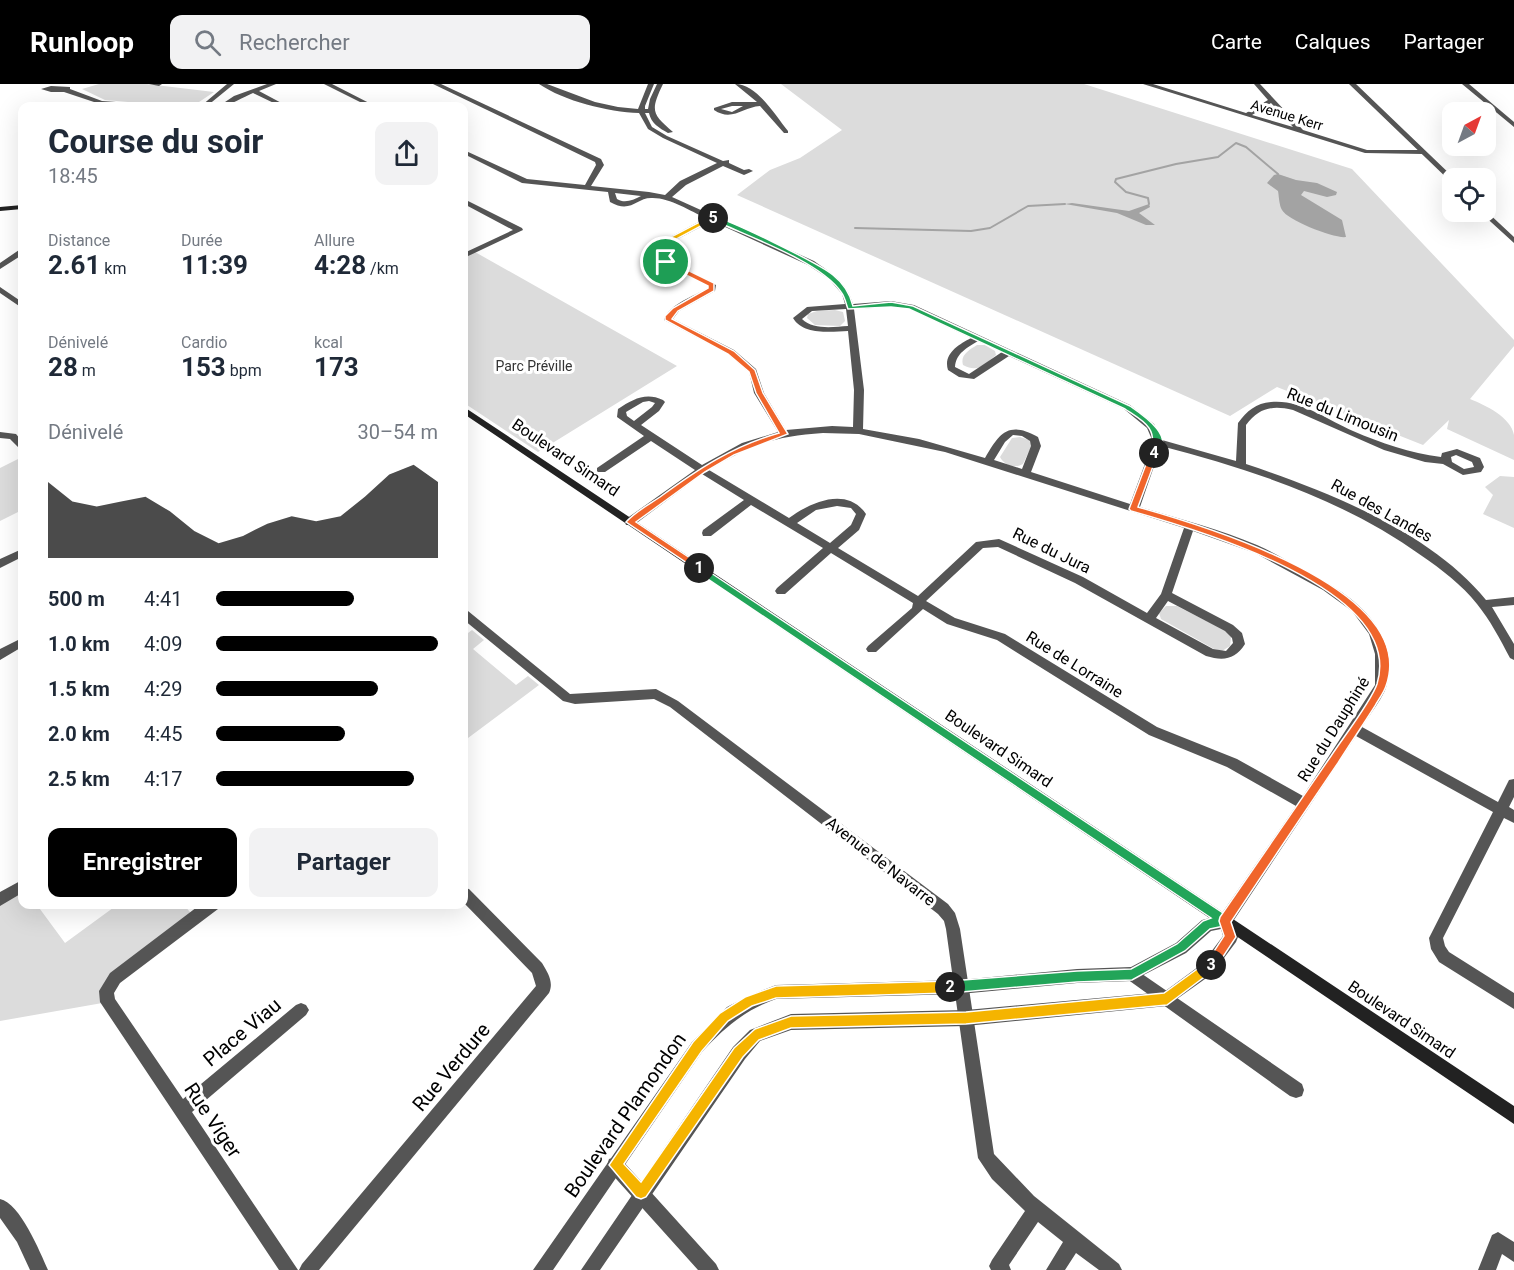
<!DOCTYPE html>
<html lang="fr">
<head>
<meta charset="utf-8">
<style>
  body { margin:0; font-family:Roboto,sans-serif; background:#f2f2f3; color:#1f2937; height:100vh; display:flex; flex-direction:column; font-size:22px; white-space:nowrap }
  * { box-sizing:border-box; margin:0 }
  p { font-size:20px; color:#747a83 }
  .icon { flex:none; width:33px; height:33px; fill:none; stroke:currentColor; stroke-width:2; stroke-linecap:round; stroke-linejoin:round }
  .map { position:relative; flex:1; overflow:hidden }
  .sheet { position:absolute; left:18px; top:18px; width:450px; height:807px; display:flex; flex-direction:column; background:#fff; border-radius:12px; box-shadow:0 6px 24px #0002 }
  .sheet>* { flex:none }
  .needle { width:39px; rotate:41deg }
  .fabs { position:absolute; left:1442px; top:18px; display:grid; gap:12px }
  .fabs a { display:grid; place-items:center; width:54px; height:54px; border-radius:12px; background:#fff; box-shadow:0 6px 24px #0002; font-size:30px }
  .pin { position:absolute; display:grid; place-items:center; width:51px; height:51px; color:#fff; margin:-26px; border:3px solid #fff; border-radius:50%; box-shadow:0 2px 6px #0007 }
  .km { position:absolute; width:30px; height:30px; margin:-15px; border-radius:50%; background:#222; color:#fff; font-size:16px; line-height:30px; text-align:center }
  .round { display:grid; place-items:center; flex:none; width:63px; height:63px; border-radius:12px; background:#f2f2f3 }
  .headline { display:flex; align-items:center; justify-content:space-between; height:102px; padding:0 30px }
  h1 { font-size:33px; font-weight:700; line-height:45px }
  .metrics { display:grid; grid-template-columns:repeat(3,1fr); gap:9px; height:102px; padding:6px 30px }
  .metrics div { display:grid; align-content:center }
  .metrics b { font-size:26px; font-weight:700 }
  .metrics small { font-size:16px; font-weight:400 }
  .metrics p { font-size:16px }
  .chart { height:168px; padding:12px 30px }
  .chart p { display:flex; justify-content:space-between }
  .chart svg { width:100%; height:108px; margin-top:6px; fill:#000; opacity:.7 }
  .primary-button { display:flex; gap:12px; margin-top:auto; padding:12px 30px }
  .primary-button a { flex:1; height:69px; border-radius:12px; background:#000; color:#fff; font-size:24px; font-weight:700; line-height:69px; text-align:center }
  .primary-button a+a { background:#f2f2f3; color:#1f2937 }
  ul { padding:0 30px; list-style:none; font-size:20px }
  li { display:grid; grid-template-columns:96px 72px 1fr; align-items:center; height:45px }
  li i { height:15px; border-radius:8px; background:#000 }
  header { display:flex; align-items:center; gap:36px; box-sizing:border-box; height:84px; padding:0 30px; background:#000; color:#fff }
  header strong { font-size:28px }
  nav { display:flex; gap:33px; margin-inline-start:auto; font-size:21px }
  .search { width:420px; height:54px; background:#f2f2f3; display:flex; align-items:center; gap:15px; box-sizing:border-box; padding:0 21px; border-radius:12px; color:#747a83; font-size:22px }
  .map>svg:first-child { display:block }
  .green { fill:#dcdcdc }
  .water { fill:#a3a3a3 }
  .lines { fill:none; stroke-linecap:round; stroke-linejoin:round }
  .stream { stroke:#a3a3a3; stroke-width:2 }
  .minor { fill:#555; fill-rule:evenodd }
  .tertiary { fill:#555; fill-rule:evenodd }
  .secondary { fill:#222; fill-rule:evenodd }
  .split-1 { fill:#f0652b; stroke:#fff; stroke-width:1.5 }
  .split-2 { fill:#22a559; stroke:#fff; stroke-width:1.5 }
  .split-3 { fill:#f5b400; stroke:#fff; stroke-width:1.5 }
  .split-4 { fill:#f0652b; stroke:#fff; stroke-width:1.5 }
  .split-5 { fill:#22a559; stroke:#fff; stroke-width:1.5 }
  .split-6 { fill:#f5b400; stroke:#fff; stroke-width:1.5 }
  .labels { text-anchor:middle; stroke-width:6; stroke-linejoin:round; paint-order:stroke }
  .far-street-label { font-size:14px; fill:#000; stroke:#fff }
  .far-park-label { font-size:14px; fill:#333; stroke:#fff }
  .street-label { font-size:16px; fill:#000; stroke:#fff }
  .near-street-label { font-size:20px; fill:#000; stroke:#fff }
</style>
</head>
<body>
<header>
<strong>Runloop</strong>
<div class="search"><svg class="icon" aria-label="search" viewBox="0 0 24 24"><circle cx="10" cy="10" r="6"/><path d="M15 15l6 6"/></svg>Rechercher</div>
<nav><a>Carte</a><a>Calques</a><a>Partager</a></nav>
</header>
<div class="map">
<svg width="1514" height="1186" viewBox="0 0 1514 1186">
  <rect width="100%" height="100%" fill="#fff"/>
  <path class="green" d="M99,0H147L214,8L196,20L174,22L105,16L82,5Z
    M781,0H1084L1352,85L1514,256V262L1470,315C1485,321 1511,333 1514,351C1514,359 1514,368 1514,376L1447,345L1449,336L1423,361L1277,303L1230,332L737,111L770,86L800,74L842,46Z
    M475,168L677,282L538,368L464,319V174Z
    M835,226L843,228L845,237L840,242L815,241L807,234L808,230L817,227Z
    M977,261H985L995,267L996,271C984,281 978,289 963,281C960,271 969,266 977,261Z
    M1020,353L1029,356L1032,361L1023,380C1014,385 1004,381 1000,373L1012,354Z
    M22,373V426L0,437V384Z
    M1500,392L1514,393V444L1483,430L1493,411L1485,403Z
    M1166,522H1177L1226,547L1231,553L1230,562L1222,567L1214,565L1161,535L1159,529Z
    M472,546L484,556L473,565L516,601L528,592L539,601L464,657V552Z
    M22,802V820L37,821L65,859L117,821H184L195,834L115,894L108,918L0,937V816Z"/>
  <path class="water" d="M1278,90L1296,96L1317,99L1337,108L1336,111L1327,113L1304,107L1301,111L1342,136L1346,153C1335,155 1287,136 1282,126C1279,121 1279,112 1278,107L1267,99L1274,91Z
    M1072,119L1129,127L1149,120L1150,123L1139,129L1155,141H1146L1117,129L1065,120Z"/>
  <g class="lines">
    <path class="stream" d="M1149,120L1148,114L1126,108L1115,98L1116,95L1176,80L1218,73L1236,59L1246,63L1278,90
      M855,144L971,147L990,144L1028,122L1065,120"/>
    <path class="minor" d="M149,0H162L159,2Z
      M267,0H276L259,7L287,22H280L253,9C243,13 228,23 219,22L234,12Z
      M324,0H332L375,22H368Z
      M433,0H441L601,75L604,81L591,102L649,108L665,111L680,97L717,79L663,54L648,45L639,29C608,28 564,17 539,0H547L595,18L618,23L638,25L648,0H654L645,22V25H648L650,15L657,0H663C650,27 652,30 673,48L668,49C659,44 651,39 649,29H645L652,43L667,52L723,77L729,76V79L744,86L749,85L753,87L744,91L723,82L686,101L672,113L814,177C831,189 847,199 853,220L891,217L914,221L1130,321L1154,340L1162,356L1236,377L1238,339C1247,327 1256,319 1271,318C1300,315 1328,336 1353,347C1381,359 1410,369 1441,373L1442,369L1457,365L1480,374L1484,383L1481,388L1463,391L1443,380L1425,378L1384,366L1293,326C1272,321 1259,324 1246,341V380C1327,407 1431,448 1486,516L1514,513V521L1492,523L1514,560V576L1510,574C1500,555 1490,536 1477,520C1462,501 1441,485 1422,472C1344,416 1253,386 1161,362L1140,423C1180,435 1219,445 1257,461C1273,468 1287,477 1302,485C1346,508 1399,539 1387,600C1385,612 1369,631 1362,643L1498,718L1509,696L1514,695V713L1509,723L1514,726V739L1504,734L1443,854L1445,862L1449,868L1514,909V925L1439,878L1431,865L1429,854L1493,728L1356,652L1230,842L1225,844L1220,842L1218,837L1220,832L1296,722L1227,683L1149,651L997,556L947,540L923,525L876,568H868L866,565L868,562L912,524L913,519L831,469L785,510H777L775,507L777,504L823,464L751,421L711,452H703L702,449L703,446L744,416L702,390L634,441H626L625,438L626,435L695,386L651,357L605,388H597V384L644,352L617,333L618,325C633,315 646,308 663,316L665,318L659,327L641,341L702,381L742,359L778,348L754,309L749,288L728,270L664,236C669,220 694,212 708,204V202L647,172L644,167L706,134C690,127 669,113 651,114C636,114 631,130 610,118L608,108L522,99L464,70V66L466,67L527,95L585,101L596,81L595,78ZM615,109L641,112C633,116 625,120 617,115ZM712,137L808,181L829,195L842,210L845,220L807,223L793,234C803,251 830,248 848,247L854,306L853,343L832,342L786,346L764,309L756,285L734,266L673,235L679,227L715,207L716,201L653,168ZM891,223L909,225L971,254C958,261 943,270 948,286L959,293L974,295L1009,272L1124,325L1147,344L1153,358L1130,420L1031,388L1041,362L1038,353C1009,337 1000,348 985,374L919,355L863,345L864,306L854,225ZM846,225L848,242C833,243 813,246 802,235L812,227ZM978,257L1002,268L969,290L955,283C956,269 967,264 978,257ZM649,317L655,319L652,323L634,337L627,332L626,328L643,318ZM823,349L859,350L945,368L1184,444L1161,510L1147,529L1083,493L999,455L976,458L918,512L838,464L859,446L866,430C847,402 811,418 789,434L709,386C750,361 775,352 823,349ZM1013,351L1022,352L1030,357L1031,362L1022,385L994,376L1005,358ZM1456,371L1472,378L1474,383L1464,385L1452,378L1451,373ZM837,422L851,424L856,430L851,441L830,459L797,439L816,426ZM1193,447L1255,469L1323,506L1352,527L1369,550L1375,570V601L1303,712L1237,675L1157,643L1005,550L955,534L926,517L983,464L998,463L1075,499L1206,572C1223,577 1235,576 1245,560L1242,549L1233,541L1172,509ZM1168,517L1225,547L1232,554L1233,559L1226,567L1213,565L1156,534Z
      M735,0C757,0 775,31 788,47V49H784L760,22C743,23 732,38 714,26V24L732,18H757ZM732,22H743L732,28L721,25Z
      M1143,0H1153L1246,29L1268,16L1254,0H1260L1303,46L1367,66H1422L1426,68L1422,70L1365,69ZM1271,19L1293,43L1252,31Z
      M1462,0H1469L1514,38V43Z
      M51,2L70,3V5L102,17L144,20L147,22H106L64,8H51L41,5Z
      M464,115L522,144L523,146L464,174V169L513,146L464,120Z
      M0,203L22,218V224L0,209Z
      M0,348L16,350L22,357V365L19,364L10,355L0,354Z
      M22,465V473L0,484V475Z
      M464,526L468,527L570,610L656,605L678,617L948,820L955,829L960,845L994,1070L1034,1112L1119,1180L1122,1186H1099L1076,1169L1065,1186H1046L1063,1158L1038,1138L1009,1181L1011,1186H991L989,1182L992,1176L1025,1127L992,1095L978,1074L946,845L944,837L938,830L670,623L654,615L575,620L563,617L464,536Z
      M22,554V563L0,576V565Z
      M22,796V809L0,822V808Z
      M464,804L469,805L542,879C548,889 554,898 549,909L319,1186H299L302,1180L536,902L532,889L464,819Z
      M201,820H220L218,825L120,899L114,909L115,915L183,1015L296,921L301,919L306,921L309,926L306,931L192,1028L298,1186H279L100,918L99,907L110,889Z
      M1132,883L1302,1000L1304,1006L1302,1012L1296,1014L1290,1012L1127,895L1125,890L1127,885Z
      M615,1073L621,1075L716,1180L719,1186H698L609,1087L607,1081L609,1075Z
      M0,1115C20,1119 40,1168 48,1186H30L17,1158L0,1134Z
      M1498,1148L1514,1158V1178L1502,1170L1496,1186H1478L1492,1151Z"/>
    <path class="tertiary" d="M227,0H234L207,22H201Z
      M1349,0H1356L1454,94H1452V99Z
      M1485,126L1514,153V159L1480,128Z
      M19,166H22V171L0,185V179Z
      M1225,830L1230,832L1238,853L1236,858L1212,890L1167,922L966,942L791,946L760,957L745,975L600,1186H581L733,963L750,946L791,930L966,926L1164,908L1202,880L1223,852L1221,845L1211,847L1186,869L1132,897L1077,899L960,910L776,915C745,926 724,944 702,968L553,1186H533L692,958L727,923L746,913L776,901L960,896L1077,885L1131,883L1176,859L1202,836Z"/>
    <path class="secondary" d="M22,121V125L0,127V123Z
      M464,323L1514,1022V1040L464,330Z"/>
  </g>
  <path class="split-1" d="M664,177H669L714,199V207L678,227L672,235L734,267L755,286L763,309L788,350L734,371L705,388L636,438L702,482L704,484L699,487L626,438C635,428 648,421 660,413C698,385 733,362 779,349L756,309L749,288L728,270L665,236V232L673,224L708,204V202L664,180Z"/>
  <path class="split-2" d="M699,481L1229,833V841L1210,845L1185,867L1132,896L1077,898L950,909L946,907L944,903L950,897L1077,887L1131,885L1177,860L1203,837L1211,834L696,487L695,484Z"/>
  <path class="split-3" d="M1211,875L1217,881L1215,885L1167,921L966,940L791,944L759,956L743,973L646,1113L641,1115L636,1113L609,1081L693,958L720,929L745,913L776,902L950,897L956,903L950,909L776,914L752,922L728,937L702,967L624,1080L641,1098L734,964L755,945L791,932L966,928L1164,909Z"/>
  <path class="split-4" d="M1151,367L1158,369L1138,423C1202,441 1421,505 1386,602C1384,609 1378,616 1375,622C1363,641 1350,660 1338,679C1302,732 1266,785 1231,838L1236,853L1215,885L1211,886L1205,881L1224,852L1219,837L1220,833C1257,780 1294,726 1331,672C1342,655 1371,618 1377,600C1406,505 1195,445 1131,427L1129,425Z"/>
  <path class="split-5" d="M711,132C725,133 820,180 833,191C843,199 850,209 853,222L891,218L913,222L1130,322C1143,331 1179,355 1154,371L1150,369C1159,344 1143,337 1125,325L909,225L891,223L848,225C846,220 845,213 841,208C820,177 746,152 711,135Z"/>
  <path class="split-6" d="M711,132L716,134L652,168L669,177V180H664L646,170V166Z"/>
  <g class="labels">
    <g class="far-street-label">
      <text transform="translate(1287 31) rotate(17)" y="5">Avenue Kerr</text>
    </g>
    <g class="far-park-label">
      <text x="534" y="287">Parc Préville</text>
    </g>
    <g class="street-label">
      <text transform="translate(1343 330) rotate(22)" y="6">Rue du Limousin</text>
      <text transform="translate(566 373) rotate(34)" y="6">Boulevard Simard</text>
      <text transform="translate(1382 426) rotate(29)" y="6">Rue des Landes</text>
      <text transform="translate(1052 466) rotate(26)" y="6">Rue du Jura</text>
      <text transform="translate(1075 580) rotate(32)" y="6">Rue de Lorraine</text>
      <text transform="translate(1333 645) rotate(-58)" y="6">Rue du Dauphiné</text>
      <text transform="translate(999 664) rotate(34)" y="6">Boulevard Simard</text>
      <text transform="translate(881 777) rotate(38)" y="6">Avenue de Navarre</text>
      <text transform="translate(1402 935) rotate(34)" y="6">Boulevard Simard</text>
    </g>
    <g class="near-street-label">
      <text transform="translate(242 948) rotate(-40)" y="7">Place Viau</text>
      <text transform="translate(451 983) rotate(-50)" y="7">Rue Verdure</text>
      <text transform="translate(625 1031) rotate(-55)" y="7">Boulevard Plamondon</text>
      <text transform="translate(213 1036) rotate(56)" y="7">Rue Viger</text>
    </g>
  </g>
</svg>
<div class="fabs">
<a><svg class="needle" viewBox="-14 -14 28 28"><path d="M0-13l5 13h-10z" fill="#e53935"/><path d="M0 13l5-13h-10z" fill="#747a83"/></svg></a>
<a><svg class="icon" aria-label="locate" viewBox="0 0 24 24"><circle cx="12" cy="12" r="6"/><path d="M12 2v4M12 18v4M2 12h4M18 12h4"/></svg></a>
</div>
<div class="pin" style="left:666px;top:178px;background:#1e9e55"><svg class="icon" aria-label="arrive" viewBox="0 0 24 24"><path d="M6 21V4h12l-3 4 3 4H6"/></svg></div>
<b class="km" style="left:699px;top:484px">1</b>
<b class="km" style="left:950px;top:903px">2</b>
<b class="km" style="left:1211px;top:881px">3</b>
<b class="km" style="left:1154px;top:369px">4</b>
<b class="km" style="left:713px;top:134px">5</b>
<section class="sheet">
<div class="headline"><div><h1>Course du soir</h1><p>18:45</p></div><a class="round"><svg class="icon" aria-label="share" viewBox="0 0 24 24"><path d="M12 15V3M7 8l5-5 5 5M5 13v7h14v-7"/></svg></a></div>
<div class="metrics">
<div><p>Distance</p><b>2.61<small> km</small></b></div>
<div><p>Durée</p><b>11:39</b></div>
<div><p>Allure</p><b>4:28<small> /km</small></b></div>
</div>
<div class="metrics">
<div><p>Dénivelé</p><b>28<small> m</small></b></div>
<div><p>Cardio</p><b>153<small> bpm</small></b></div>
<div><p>kcal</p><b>173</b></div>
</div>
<div class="chart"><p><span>Dénivelé</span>30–54 m</p>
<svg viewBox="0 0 160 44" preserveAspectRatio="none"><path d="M0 44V13L10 21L20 23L30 21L40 19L50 25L60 33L70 38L80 35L90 30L100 27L110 29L120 27L130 19L140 10L150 6L160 13V44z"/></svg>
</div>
<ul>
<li><b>500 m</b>4:41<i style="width:62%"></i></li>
<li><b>1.0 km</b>4:09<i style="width:100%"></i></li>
<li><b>1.5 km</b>4:29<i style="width:73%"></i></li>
<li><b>2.0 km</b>4:45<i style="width:58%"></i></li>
<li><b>2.5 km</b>4:17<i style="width:89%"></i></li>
</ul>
<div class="primary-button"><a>Enregistrer</a><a>Partager</a></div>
</section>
</div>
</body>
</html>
